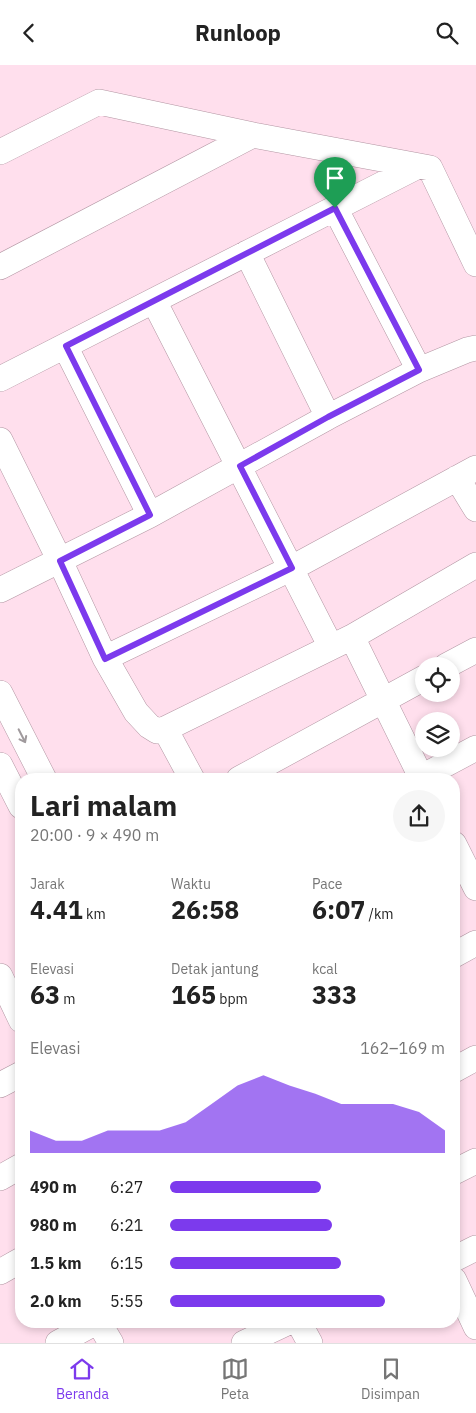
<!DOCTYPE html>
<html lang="id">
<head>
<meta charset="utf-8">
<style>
  body { margin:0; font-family:"IBM Plex Sans",sans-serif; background:#f6f6f6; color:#222; height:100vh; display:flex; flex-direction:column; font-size:19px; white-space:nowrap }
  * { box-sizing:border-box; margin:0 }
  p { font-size:16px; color:#767676 }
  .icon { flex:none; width:28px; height:28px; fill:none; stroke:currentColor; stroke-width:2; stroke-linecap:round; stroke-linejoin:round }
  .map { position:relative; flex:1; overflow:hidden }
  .panel { position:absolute; left:15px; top:708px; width:445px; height:555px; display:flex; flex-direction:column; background:#fff; border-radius:20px; box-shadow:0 2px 8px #0003 }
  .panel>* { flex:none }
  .controls { position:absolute; left:415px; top:592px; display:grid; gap:10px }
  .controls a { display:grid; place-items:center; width:45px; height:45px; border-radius:50%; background:#fff; box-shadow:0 2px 8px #0003; font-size:25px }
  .pin { position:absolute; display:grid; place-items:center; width:42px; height:42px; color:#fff; margin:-51px -21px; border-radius:50% 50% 50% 0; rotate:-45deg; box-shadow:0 0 5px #0007 }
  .pin .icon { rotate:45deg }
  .round { display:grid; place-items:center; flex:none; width:52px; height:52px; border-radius:26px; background:#f6f6f6 }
  .overview { display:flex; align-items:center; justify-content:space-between; height:85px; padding:0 15px }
  h1 { font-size:28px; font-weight:700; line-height:38px }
  .figures { display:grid; grid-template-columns:repeat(3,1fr); gap:8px; height:85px; padding:5px 15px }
  .figures div { display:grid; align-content:center }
  .figures b { font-size:25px; font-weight:700 }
  .figures small { font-size:14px; font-weight:400 }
  .figures p { font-size:14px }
  .chart { height:140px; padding:10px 15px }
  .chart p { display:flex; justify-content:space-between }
  .chart svg { width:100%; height:90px; margin-top:5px; fill:#7c3aed; opacity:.7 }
  ul { padding:0 15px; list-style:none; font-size:16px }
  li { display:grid; grid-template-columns:80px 60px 1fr; align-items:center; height:38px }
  li i { height:12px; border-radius:6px; background:#7c3aed }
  header { display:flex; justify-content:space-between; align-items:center; height:65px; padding:0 15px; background:#fff; font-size:22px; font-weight:700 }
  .menu { display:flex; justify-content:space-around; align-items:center; height:70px; border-top:1px solid #e0e0e0; background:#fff; font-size:14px; color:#767676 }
  .menu a { display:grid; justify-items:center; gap:2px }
  .menu .current { color:#7c3aed }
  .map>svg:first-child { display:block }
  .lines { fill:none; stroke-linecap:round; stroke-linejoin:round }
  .minor-casing { stroke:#b396a3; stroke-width:26 }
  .minor { stroke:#fff; stroke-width:25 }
  .oneway { stroke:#a09a9d }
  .route-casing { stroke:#fff; stroke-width:10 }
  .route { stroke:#7c3aed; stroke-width:6 }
</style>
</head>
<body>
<header><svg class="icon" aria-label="back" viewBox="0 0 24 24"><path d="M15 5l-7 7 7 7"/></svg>Runloop<svg class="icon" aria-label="search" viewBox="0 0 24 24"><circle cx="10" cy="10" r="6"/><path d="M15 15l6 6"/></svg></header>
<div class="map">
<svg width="476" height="1278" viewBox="0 0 476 1278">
  <rect width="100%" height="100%" fill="#ffdfed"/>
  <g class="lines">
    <defs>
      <path id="minor" d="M0,87L99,37L253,70L430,103L476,199
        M335,143L419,305
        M247,188L328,352
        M0,202L253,70
        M154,236L331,582
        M65,281L150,450
        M0,314L418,101
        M0,375L60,496L105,593L136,647L149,661L157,666L165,664L352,572L476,500
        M457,413L476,444
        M0,525L150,450L328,352L419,305L467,285L476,283
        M352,572L422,714
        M105,593L292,503L476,403
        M446,601L476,585
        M0,628L44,714
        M165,664L192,714
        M0,700L21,741
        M239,714L424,613
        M418,714L476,683
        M454,779L476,823
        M454,890L476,878
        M0,911L21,955
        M454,1005L476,993
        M0,1020L21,1009
        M454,1107L476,1096
        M0,1113L21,1101
        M454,1194L476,1183
        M0,1207L21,1195
        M454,1215L476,1262
        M98,1256L111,1278
        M298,1256L310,1278
        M58,1278L98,1256
        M244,1278L291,1256"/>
    </defs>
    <use href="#minor" class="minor-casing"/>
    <use href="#minor" class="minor"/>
  </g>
  <defs><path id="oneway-shaft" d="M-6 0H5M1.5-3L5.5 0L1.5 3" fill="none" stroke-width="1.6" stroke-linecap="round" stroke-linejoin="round" transform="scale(1.25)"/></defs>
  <use class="oneway" href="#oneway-shaft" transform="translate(22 671) rotate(63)"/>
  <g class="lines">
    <defs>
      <path id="route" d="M335,143L419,305L328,352L240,401L292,503L105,594L60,496L150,450L66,281Z"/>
    </defs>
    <use href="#route" class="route-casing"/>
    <use href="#route" class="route"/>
  </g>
</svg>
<div class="controls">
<a><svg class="icon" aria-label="locate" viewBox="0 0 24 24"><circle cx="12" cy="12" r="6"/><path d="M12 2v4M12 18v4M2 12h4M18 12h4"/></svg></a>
<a><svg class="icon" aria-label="layers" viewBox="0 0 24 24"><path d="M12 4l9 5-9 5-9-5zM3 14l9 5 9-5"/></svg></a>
</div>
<div class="pin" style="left:335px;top:143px;background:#1e9e55"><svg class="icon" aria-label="arrive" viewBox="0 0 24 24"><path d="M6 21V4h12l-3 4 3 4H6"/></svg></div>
<section class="panel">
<div class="overview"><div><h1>Lari malam</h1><p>20:00 · 9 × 490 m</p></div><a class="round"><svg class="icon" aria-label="share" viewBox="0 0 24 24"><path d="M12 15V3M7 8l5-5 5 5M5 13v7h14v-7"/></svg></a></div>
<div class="figures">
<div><p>Jarak</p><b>4.41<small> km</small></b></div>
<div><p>Waktu</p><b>26:58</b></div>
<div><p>Pace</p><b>6:07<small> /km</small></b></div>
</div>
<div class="figures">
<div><p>Elevasi</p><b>63<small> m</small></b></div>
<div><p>Detak jantung</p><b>165<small> bpm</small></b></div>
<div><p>kcal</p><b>333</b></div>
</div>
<div class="chart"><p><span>Elevasi</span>162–169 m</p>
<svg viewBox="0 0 160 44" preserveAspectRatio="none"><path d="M0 44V33L10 38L20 38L30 33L40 33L50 33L60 29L70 20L80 11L90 6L100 11L110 15L120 20L130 20L140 20L150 24L160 33V44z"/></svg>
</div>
<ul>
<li><b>490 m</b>6:27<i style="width:55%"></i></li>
<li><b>980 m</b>6:21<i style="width:59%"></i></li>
<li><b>1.5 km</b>6:15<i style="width:62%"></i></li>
<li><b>2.0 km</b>5:55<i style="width:78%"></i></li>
</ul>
</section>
</div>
<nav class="menu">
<a class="current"><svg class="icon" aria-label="home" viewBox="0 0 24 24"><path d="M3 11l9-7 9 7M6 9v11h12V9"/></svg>Beranda</a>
<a><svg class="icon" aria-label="map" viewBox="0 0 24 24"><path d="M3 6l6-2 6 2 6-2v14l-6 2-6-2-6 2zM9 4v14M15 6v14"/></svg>Peta</a>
<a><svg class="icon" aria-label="saved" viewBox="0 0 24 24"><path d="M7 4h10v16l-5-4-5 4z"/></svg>Disimpan</a>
</nav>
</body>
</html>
